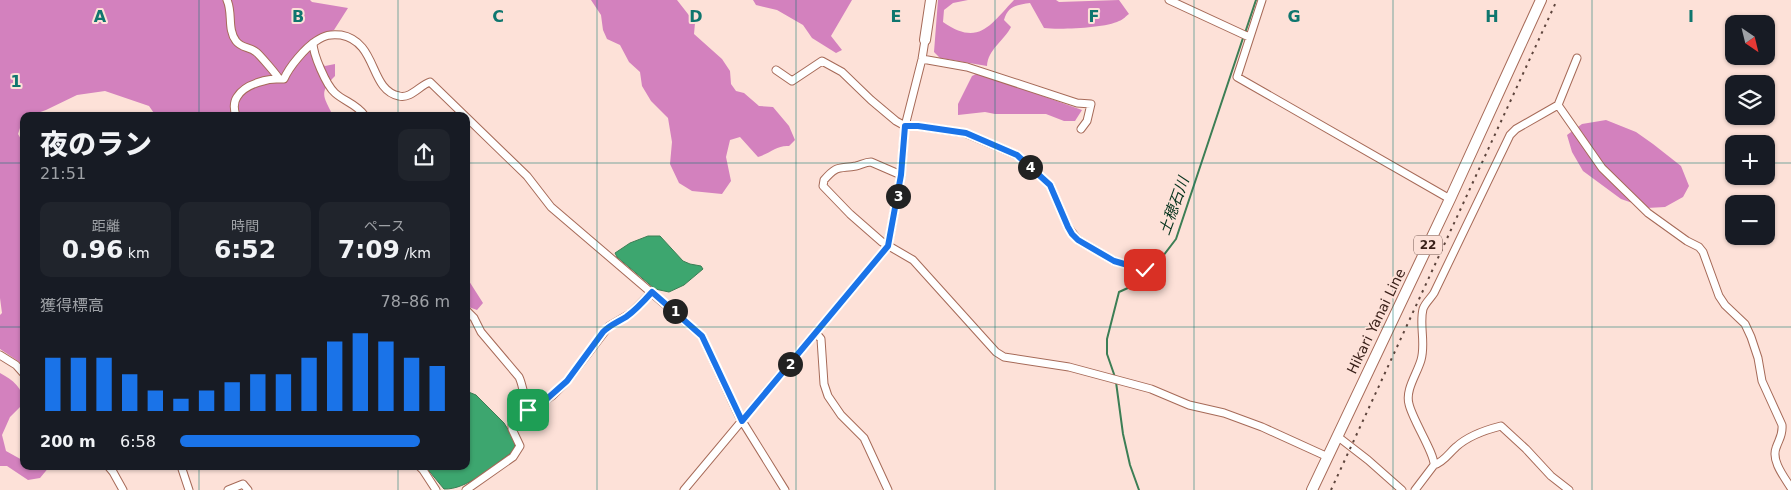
<!DOCTYPE html>
<html lang="ja">
<head>
<meta charset="utf-8">
<style>
  body { margin:0; font-family:"DejaVu Sans","Noto Sans JP",sans-serif; background:#20242c; color:#f1f3f6; height:100vh; display:flex; flex-direction:column; font-size:19px; white-space:nowrap }
  * { box-sizing:border-box; margin:0 }
  p { font-size:16px; color:#9ea1a6 }
  .icon { flex:none; width:28px; height:28px; fill:none; stroke:currentColor; stroke-width:2; stroke-linecap:round; stroke-linejoin:round }
  .map { position:relative; flex:1; overflow:hidden }
  .drawer { position:absolute; left:20px; top:112px; width:450px; height:358px; display:flex; flex-direction:column; background:#171b24; border-radius:10px; box-shadow:0 1px 4px #0004 }
  .drawer>* { flex:none }
  .needle { width:32px; rotate:145deg }
  .controls { position:absolute; left:1725px; top:15px; display:grid; gap:10px }
  .controls a { display:grid; place-items:center; width:50px; height:50px; border-radius:10px; background:#171b24; box-shadow:0 1px 4px #0004; font-size:25px }
  .pin { position:absolute; display:grid; place-items:center; width:42px; height:42px; color:#fff; margin:-21px; border-radius:10px; box-shadow:0 2px 8px #0006 }
  .km { position:absolute; width:25px; height:25px; margin:-12px; border-radius:50%; background:#222; color:#fff; font-size:14px; line-height:25px; text-align:center }
  .round { display:grid; place-items:center; flex:none; width:52px; height:52px; border-radius:10px; background:#20242c }
  .overview { display:flex; align-items:center; justify-content:space-between; height:85px; padding:0 20px }
  h1 { font-size:28px; font-weight:800; line-height:38px }
  .stats { display:grid; grid-template-columns:repeat(3,1fr); gap:8px; height:85px; padding:5px 20px }
  .stats div { display:grid; align-content:center; border-radius:10px; background:#20242c; text-align:center }
  .stats b { font-size:25px; font-weight:800 }
  .stats small { font-size:14px; font-weight:400 }
  .stats p { font-size:14px }
  .chart { height:140px; padding:10px 20px }
  .chart p { display:flex; justify-content:space-between }
  .chart svg { width:100%; height:90px; margin-top:5px; stroke:#1a73e8; stroke-width:6 }
  ul { padding:0 20px; list-style:none; font-size:16px }
  li { display:grid; grid-template-columns:80px 60px 1fr; align-items:center; height:38px }
  li i { height:12px; border-radius:6px; background:#1a73e8 }
  .map>svg:first-child { display:block }
  .forest { fill:#d381be }
  .water { fill:#3da66f; stroke:#3c7e55 }
  .lines { fill:none; stroke-linecap:round; stroke-linejoin:round }
  .stream { stroke:#3c7e55; stroke-width:2 }
  .street-casing { stroke:#a66a58; stroke-width:9 }
  .secondary-casing { stroke:#a66a58; stroke-width:12 }
  .primary-casing { stroke:#a66a58; stroke-width:12 }
  .street { stroke:#fff; stroke-width:7 }
  .secondary { stroke:#fff; stroke-width:10 }
  .primary { stroke:#fff; stroke-width:10 }
  .rail { stroke:#5d443c; stroke-width:2; stroke-dasharray:2.5 5; stroke-linecap:butt }
  .route-casing { stroke:#fff; stroke-width:10 }
  .route { stroke:#1a73e8; stroke-width:6 }
  .grid { fill:none; stroke:#0f766e; stroke-width:1; stroke-opacity:0.55 }
  .labels { text-anchor:middle; stroke-width:4; stroke-linejoin:round; paint-order:stroke }
  .shield { fill:#fde1d8; stroke:#735952; stroke-width:1 }
  .shield-label { font-size:12px; font-weight:bold; fill:#381f18 }
  .street-label { font-size:14px; fill:#381f18; stroke:#fde1d8 }
  .water-label { font-size:15px; font-style:italic; fill:#04321c; stroke:#fde1d8 }
  .grid-label { font-size:16px; text-anchor:middle; font-weight:bold; fill:#0f766e; stroke:#fde1d8; stroke-width:4; stroke-linejoin:round; paint-order:stroke }
</style>
</head>
<body>
<div class="map">
<svg width="1791" height="490" viewBox="0 0 1791 490">
  <rect width="100%" height="100%" fill="#fde1d8"/>
  <path class="forest" d="M0,0H310L312,2L348,8L334,30L312,39C312,51 315,57 325,66L335,64V76C318,93 324,97 333,116H156L149,106L105,91L77,95L46,110L29,116H24L18,134L24,144V367L21,363L0,349V315L2,313L0,298Z
    M591,0H677L695,23L694,34L722,59L730,71L731,84L736,91L744,93L759,106L773,107L789,126L795,140L789,146C777,145 771,153 758,157L740,137L730,140L726,157L731,181L722,194L692,191L679,183L670,164L672,142L668,118L651,101L642,86L640,72L629,62L620,45L607,39L603,30L601,15Z
    M753,0H852L831,36L842,50L836,53L812,38L803,25L777,10L756,5Z
    M938,0H968L953,3L944,10L943,22C979,47 990,25 1014,0H1056L1059,2L1119,0L1129,14C1126,16 1123,20 1119,21C1106,28 1059,30 1044,28L1030,3C1016,5 1008,6 1004,20L1011,27C1004,41 988,49 987,66L940,58L934,52Z
    M978,73L1082,110L1075,121H1064L1046,114H995L985,112L958,115V104L972,76Z
    M1606,120L1636,132L1653,144L1681,166L1689,186L1683,197L1665,207L1647,208L1621,199L1583,171L1572,152L1567,135L1582,124Z
    M466,280L469,281L483,303L477,310L466,306Z
    M0,373C13,380 23,388 24,403L10,417L2,435L6,451L24,461V466H50L40,478L28,480L7,466H0Z"/>
  <path class="water" d="M648,236H660L683,261L690,264L701,266L703,269L684,285L669,292L655,289L617,257L615,253L630,243Z
    M466,391L476,395L504,423L514,439L515,446L512,452C494,465 467,490 444,489L425,466H466Z"/>
  <g class="lines">
    <path class="stream" d="M1245,33L1256,0
      M1115,377L1107,354V339L1119,292L1141,282L1147,277L1176,239L1243,38
      M1116,382L1123,434L1130,465L1139,490"/>
    <defs>
      <path id="street" d="M227,0C233,13 227,29 236,41C241,48 250,47 256,52C259,54 278,76 279,79
        M1169,0L1249,37
        M1262,0L1237,77L1450,199
        M313,43C313,54 326,85 335,93C345,102 357,104 365,116
        M922,59L967,67L1077,103L1091,104L1087,121L1081,129
        M776,70L792,81L822,61L842,72L871,100L896,121L905,126H918L965,133L1017,155L1050,185L1068,227L1078,240L1114,261L1145,270L1155,279
        M1558,105L1602,168L1648,213L1687,241L1699,247L1703,252L1719,296L1725,305L1745,324L1751,337L1758,358L1762,381L1782,425C1783,435 1779,439 1776,448C1771,461 1785,478 1791,488
        M236,116C234,110 233,103 237,97C245,83 270,78 284,79C289,67 305,48 316,41C325,35 330,34 341,35C378,42 369,90 399,96C411,99 420,85 430,82L527,176L551,207L702,336L739,416L785,490
        M901,175L871,162C865,162 861,165 856,166C838,169 837,165 824,180L823,186L850,214L882,242L913,260L996,352L1004,357L1069,367L1151,389L1189,405L1224,413L1262,427L1328,457
        M466,310L474,318L481,332L519,377C524,387 523,404 535,407L552,396L567,381L609,326L631,313L652,292
        M816,333L821,339L824,384L828,396L841,415L864,438L888,490
        M0,355L16,365L24,374
        M1337,436L1368,460L1402,490
        M1434,465C1444,462 1449,453 1456,447C1468,436 1485,430 1501,426L1526,449L1551,476L1569,490
        M108,466L113,472L123,490
        M181,466L189,490
        M419,466L423,470L436,490
        M228,490L243,484L248,490
        M466,490L513,457L520,446L512,429V425L532,406
        M684,490L888,246L901,175L905,126L922,59L925,40
        M1415,490L1434,465C1435,454 1412,419 1409,404C1405,390 1417,374 1421,360C1426,343 1419,325 1423,309C1425,303 1431,298 1434,293L1510,135L1516,129L1558,105L1577,58"/>
      <path id="secondary" d="M925,40L931,0"/>
      <path id="primary" d="M1312,490L1450,199L1541,0"/>
    </defs>
    <use href="#street" class="street-casing"/>
    <use href="#secondary" class="secondary-casing"/>
    <use href="#primary" class="primary-casing"/>
    <use href="#street" class="street"/>
    <use href="#secondary" class="secondary"/>
    <use href="#primary" class="primary"/>
    <path class="rail" d="M1331,490L1557,0"/>
  </g>
  <g class="lines">
    <defs>
      <path id="route" d="M528,410L532,406L540,405L567,381L603,332C610,325 618,322 626,317C636,310 644,301 652,292L702,336L742,421L888,246L901,175L905,126H918L966,133L1017,155L1050,185L1068,227L1072,234L1078,240L1114,261L1145,270"/>
    </defs>
    <use href="#route" class="route-casing"/>
    <use href="#route" class="route"/>
  </g>
  <path class="grid" d="M199,0V116M398,0V116M597,0V490M796,0V490M995,0V490M1194,0V490M1393,0V490M1592,0V490M0,163H24M466,163H1734M1766,163H1791M0,327H24M466,327H1791M199,466V490M398,466V490"/>
  <g class="labels">
    <rect class="shield" x="1414" y="235.5" width="28" height="19" rx="4"/>
    <g class="shield-label">
      <text x="1428" y="249">22</text>
    </g>
    <g class="street-label">
      <text transform="translate(1376 321) rotate(-64)" y="5">Hikari Yanai Line</text>
    </g>
    <g class="water-label">
      <text transform="translate(1174 206) rotate(-70)" y="5">土穂石川</text>
    </g>
  </g>
  <g class="grid-label">
    <text x="100" y="22">A</text>
    <text x="298" y="22">B</text>
    <text x="498" y="22">C</text>
    <text x="696" y="22">D</text>
    <text x="896" y="22">E</text>
    <text x="1094" y="22">F</text>
    <text x="1294" y="22">G</text>
    <text x="1492" y="22">H</text>
    <text x="1691" y="22">I</text>
    <text x="16" y="87">1</text>
  </g>
</svg>
<div class="controls">
<a><svg class="needle" viewBox="-14 -14 28 28"><path d="M0-13l5 13h-10z" fill="#e53935"/><path d="M0 13l5-13h-10z" fill="#9ea1a6"/></svg></a>
<a><svg class="icon" aria-label="layers" viewBox="0 0 24 24"><path d="M12 4l9 5-9 5-9-5zM3 14l9 5 9-5"/></svg></a>
<a>+</a>
<a>−</a>
</div>
<div class="pin" style="left:528px;top:410px;background:#1e9e55"><svg class="icon" aria-label="arrive" viewBox="0 0 24 24"><path d="M6 21V4h12l-3 4 3 4H6"/></svg></div>
<div class="pin" style="left:1145px;top:270px;background:#d93025"><svg class="icon" aria-label="check" viewBox="0 0 24 24"><path d="M5 12l5 5 9-10"/></svg></div>
<b class="km" style="left:675px;top:311px">1</b>
<b class="km" style="left:790px;top:364px">2</b>
<b class="km" style="left:898px;top:196px">3</b>
<b class="km" style="left:1030px;top:167px">4</b>
<section class="drawer">
<div class="overview"><div><h1>夜のラン</h1><p>21:51</p></div><a class="round"><svg class="icon" aria-label="share" viewBox="0 0 24 24"><path d="M12 15V3M7 8l5-5 5 5M5 13v7h14v-7"/></svg></a></div>
<div class="stats">
<div><p>距離</p><b>0.96<small> km</small></b></div>
<div><p>時間</p><b>6:52</b></div>
<div><p>ペース</p><b>7:09<small> /km</small></b></div>
</div>
<div class="chart"><p><span>獲得標高</span>78–86 m</p>
<svg viewBox="0 0 160 44" preserveAspectRatio="none"><path d="M5 44V18M15 44V18M25 44V18M35 44V26M45 44V34M55 44V38M65 44V34M75 44V30M85 44V26M95 44V26M105 44V18M115 44V10M125 44V6M135 44V10M145 44V18M155 44V22"/></svg>
</div>
<ul>
<li><b>200 m</b>6:58<i style="width:89%"></i></li>
</ul>
</section>
</div>
</body>
</html>
